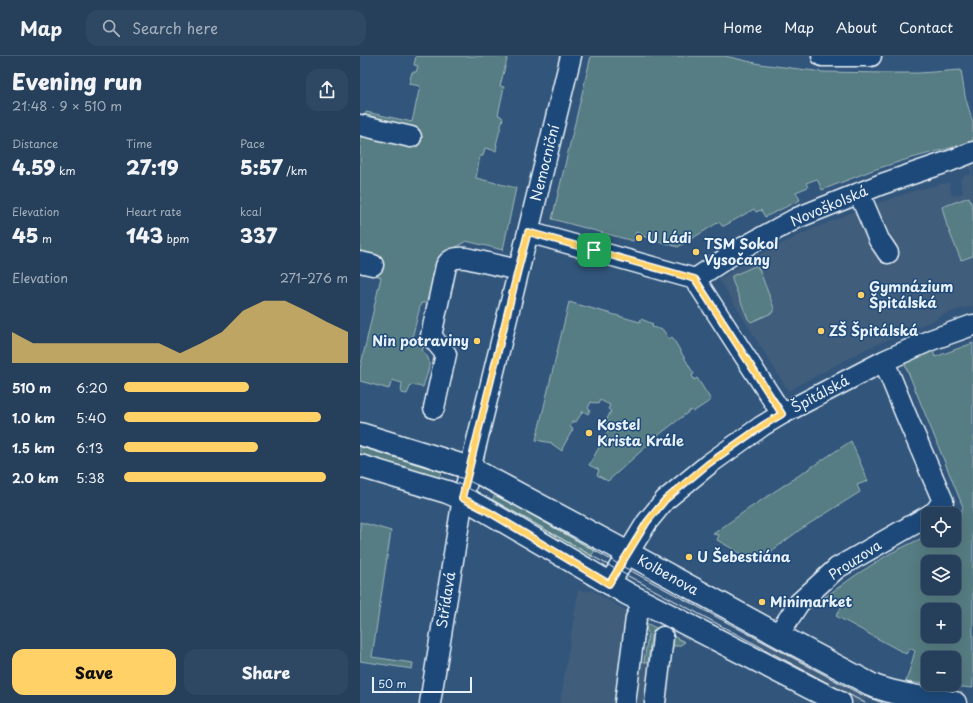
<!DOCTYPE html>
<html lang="en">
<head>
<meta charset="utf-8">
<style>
  body { margin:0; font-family:"Playpen Sans",sans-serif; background:#2e4762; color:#f1f3f6; height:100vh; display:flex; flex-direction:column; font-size:15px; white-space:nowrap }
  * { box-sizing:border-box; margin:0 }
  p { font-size:13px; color:#a4afbb }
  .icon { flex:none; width:22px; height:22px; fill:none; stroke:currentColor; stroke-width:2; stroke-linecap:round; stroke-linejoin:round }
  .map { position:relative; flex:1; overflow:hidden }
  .details { display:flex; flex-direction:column; background:#26405c; width:360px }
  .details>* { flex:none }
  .buttons { position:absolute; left:561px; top:451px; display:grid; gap:8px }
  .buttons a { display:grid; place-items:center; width:40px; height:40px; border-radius:8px; background:#26405c; box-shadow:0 4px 16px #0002,0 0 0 1px #425972; font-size:20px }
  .scale { position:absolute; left:12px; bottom:10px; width:100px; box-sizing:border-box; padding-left:4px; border:2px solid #e8f1f8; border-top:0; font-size:11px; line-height:14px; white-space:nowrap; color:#e8f1f8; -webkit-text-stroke:3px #1f4a7a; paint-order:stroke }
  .pin { position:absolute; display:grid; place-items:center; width:34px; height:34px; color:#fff; margin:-17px; border-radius:8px; box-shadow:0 2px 6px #0006 }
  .round { display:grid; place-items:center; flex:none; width:42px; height:42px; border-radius:12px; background:#2e4762 }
  .summary { display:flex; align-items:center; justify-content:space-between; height:68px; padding:0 12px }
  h1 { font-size:22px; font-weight:800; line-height:30px }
  .metrics { display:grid; grid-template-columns:repeat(3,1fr); gap:6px; height:68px; padding:4px 12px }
  .metrics div { display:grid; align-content:center }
  .metrics b { font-size:20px; font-weight:800 }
  .metrics small { font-size:11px; font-weight:400 }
  .metrics p { font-size:11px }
  .chart { height:112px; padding:8px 12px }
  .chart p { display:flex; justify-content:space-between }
  .chart svg { width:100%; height:72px; margin-top:4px; fill:#ffd166; opacity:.7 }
  .action { display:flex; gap:8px; margin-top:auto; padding:8px 12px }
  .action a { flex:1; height:46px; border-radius:12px; background:#ffd166; color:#111; font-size:16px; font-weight:800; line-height:46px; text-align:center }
  .action a+a { background:#2e4762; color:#f1f3f6 }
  ul { padding:0 12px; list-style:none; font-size:13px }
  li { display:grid; grid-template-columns:64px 48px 1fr; align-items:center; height:30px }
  li i { height:10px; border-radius:5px; background:#ffd166 }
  header { display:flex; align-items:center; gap:24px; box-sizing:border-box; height:56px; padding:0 20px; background:#26405c; border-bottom:1px solid #425972 }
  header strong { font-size:19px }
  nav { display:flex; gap:22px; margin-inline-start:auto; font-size:14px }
  .search { width:280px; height:36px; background:#2e4762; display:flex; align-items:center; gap:10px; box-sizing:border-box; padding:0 14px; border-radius:12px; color:#a4afbb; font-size:15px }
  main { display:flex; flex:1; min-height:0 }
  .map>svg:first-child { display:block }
  .built { fill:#3f5d7c }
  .green { fill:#577d83; stroke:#a0b7be; fill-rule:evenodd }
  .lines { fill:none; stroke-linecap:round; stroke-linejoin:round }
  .minor-casing { stroke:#e8f1f8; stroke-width:23 }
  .major-casing { stroke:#e8f1f8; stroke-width:25 }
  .minor { stroke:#1f4a7a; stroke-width:20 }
  .major { stroke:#1f4a7a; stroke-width:22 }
  .tram { stroke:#e8f1f8; stroke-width:1 }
  .route-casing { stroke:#fff; stroke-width:8 }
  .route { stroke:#ffd166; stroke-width:5 }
  .poi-dot { fill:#ffd166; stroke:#1f4a7a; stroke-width:1.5 }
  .labels { text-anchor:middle; stroke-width:3; stroke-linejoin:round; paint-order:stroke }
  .street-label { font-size:14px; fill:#e8f1f8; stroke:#1f4a7a }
  .poi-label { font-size:14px; font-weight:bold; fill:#e8f1f8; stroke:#1f4a7a; text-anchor:start }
</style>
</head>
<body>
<header>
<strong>Map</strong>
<div class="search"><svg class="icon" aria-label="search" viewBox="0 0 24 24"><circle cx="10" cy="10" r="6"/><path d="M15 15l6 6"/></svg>Search here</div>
<nav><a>Home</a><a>Map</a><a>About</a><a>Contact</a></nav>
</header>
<main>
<section class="details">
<div class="summary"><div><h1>Evening run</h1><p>21:48 · 9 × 510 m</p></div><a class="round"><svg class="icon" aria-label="share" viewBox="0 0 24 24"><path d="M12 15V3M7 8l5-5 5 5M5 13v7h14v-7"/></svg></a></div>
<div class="metrics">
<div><p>Distance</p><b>4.59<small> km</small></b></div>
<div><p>Time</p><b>27:19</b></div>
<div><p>Pace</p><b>5:57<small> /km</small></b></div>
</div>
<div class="metrics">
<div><p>Elevation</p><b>45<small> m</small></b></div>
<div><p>Heart rate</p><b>143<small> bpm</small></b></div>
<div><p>kcal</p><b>337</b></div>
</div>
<div class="chart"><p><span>Elevation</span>271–276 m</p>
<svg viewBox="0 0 160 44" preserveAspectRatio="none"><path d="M0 44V25L10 32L20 32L30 32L40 32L50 32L60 32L70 32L80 38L90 32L100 25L110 12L120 6L130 6L140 12L150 19L160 25V44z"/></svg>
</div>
<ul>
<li><b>510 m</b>6:20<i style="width:56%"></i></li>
<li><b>1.0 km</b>5:40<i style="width:88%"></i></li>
<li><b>1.5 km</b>6:13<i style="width:60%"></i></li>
<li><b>2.0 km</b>5:38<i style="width:90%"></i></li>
</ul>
<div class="action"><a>Save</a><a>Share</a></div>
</section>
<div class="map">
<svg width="613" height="647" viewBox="0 0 613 647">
  <rect width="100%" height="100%" fill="#32557b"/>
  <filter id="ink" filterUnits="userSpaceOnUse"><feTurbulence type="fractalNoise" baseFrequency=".025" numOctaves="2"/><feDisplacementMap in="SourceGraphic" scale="8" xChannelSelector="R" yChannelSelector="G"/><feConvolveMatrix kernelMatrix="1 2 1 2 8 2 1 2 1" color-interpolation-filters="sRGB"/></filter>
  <g filter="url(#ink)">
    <path class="built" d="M613,104V250L597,254L577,261V263L506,293L428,335L359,223L397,200L450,174L505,151L557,134L589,126L592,140L603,137L600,124L604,120L612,118L607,106Z
      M218,535H233L272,558L268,595L313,609L307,647H200Z
      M396,578L508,638L504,647H497L485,641L390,589Z"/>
    <path class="green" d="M56,0H148L140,30L144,31L138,59L141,60V61L143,62L136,89H137L136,95L125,92L123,100H120L116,122L156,132L143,194L106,185L81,201L71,247H61L52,282L67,286L62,294C64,296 66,299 68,302C72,309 65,323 63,331L51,329L47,338L41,337L42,327L32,324L29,333L0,325V313L21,221L12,218L16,199L0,195V82L6,56L52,66L60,30L49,28L52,16H56L58,10L54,9Z
      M231,0H365L400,8L463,16L529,17H559L601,14L605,40L613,67V86L548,103L513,114L462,134L457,123L446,127L448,131L436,136L440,144L405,161L401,154L396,156L394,153L364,170H362L359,166L318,191L282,180V178L276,176L273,185L192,163Z
      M609,141L613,153V200L601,204L587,170L582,151Z
      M395,210L399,213L414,252V256L391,266L388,263L372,224V220Z
      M209,246L280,266L281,263L293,268L292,271L303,274L309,283L312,281L334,318L332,319L334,324L337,322L351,344L333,356L331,354L300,378L248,425L237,419L239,414L229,409L241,388L244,389L247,383L244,381L251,370L245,367L251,355L248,353L250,349L240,344L238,348L235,346L234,347L231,346L228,352L230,354L228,358L223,355L216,366L213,365L210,371L213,373L203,391L202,395L192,388V387L176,384Z
      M613,287V632L570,628H594V602H568V628L546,626L555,595L550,592L546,598L476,560L482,550L465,541L496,519L529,498L568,479V484H594V466L598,464L603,451L546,311L545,306L571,288L575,301ZM568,506H594V532H568ZM568,554H594V580H568Z
      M491,385L508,425L497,429L500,436L441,473L401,503L397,498L394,505L357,484L359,479L353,478L388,453Z
      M0,386L83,411L78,424L0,401Z
      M137,434L238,489L229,504L131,447Z
      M0,466L31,475L12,601L53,607L52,613L0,605Z
      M284,566L325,586L319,590H309V582L291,579L288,607L284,606L288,578Z"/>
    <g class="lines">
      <defs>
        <path id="minor" d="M462,0H511
          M0,69L51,81
          M499,137L519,184L522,188L528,197
          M168,176L335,223L422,358
          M0,206L13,209
          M335,223L382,192L437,162L522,128L590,105L613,96
          M524,305L546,359L583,445L575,456L571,458
          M74,352L86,298L71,280L86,210C90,202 97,201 106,202L158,214
          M249,528L287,466L305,444L349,408L402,370L422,358L524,305L571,284L613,269
          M418,579L439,547L477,512L568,460
          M70,647L103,442L211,0
          M265,647L276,562L284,546
          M295,647L303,581"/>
        <path id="major" d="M0,378L110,412L268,497L418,579L514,630C540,640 568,642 595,647
          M0,410L87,436L111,446L268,538L480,647"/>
      </defs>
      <use href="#minor" class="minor-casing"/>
      <use href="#major" class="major-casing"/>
      <use href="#minor" class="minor"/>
      <use href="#major" class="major"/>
      <path class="tram" d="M0,390L63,409L107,424L133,437L260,509L504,640L523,647
        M90,424L131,443L257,514L505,647"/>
    </g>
  </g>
  <g class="lines" filter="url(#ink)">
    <defs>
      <path id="route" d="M168,176L335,223L422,358L402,370L348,408L305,444L287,466L249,528L129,456L102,442L158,214Z"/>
    </defs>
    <use href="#route" class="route-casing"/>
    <use href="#route" class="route"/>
  </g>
  <g class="poi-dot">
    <circle cx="279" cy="182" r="4"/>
    <circle cx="336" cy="196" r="4"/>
    <circle cx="501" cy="239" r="4"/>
    <circle cx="461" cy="275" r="4"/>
    <circle cx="117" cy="285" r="4"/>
    <circle cx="229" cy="377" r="4"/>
    <circle cx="329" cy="501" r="4"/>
    <circle cx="402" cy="546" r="4"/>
  </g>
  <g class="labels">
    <g class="street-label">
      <text transform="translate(185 107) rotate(-76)" y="5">Nemocniční</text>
      <text transform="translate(469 150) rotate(-23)" y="5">Novoškolská</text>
      <text transform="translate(460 338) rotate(-28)" y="5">Špitálská</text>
      <text transform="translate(495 504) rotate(-33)" y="5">Prouzova</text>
      <text transform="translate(308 519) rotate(29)" y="5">Kolbenova</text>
      <text transform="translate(86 544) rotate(-81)" y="5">Střídavá</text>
    </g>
    <g class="poi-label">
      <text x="287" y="187">U Ládi</text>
      <text x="344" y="193">TSM Sokol<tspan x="344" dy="16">Vysočany</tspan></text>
      <text x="509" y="236">Gymnázium<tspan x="509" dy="16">Špitálská</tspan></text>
      <text x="469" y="280">ZŠ Špitálská</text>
      <text x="109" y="290" text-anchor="end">Nin potraviny</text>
      <text x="237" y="374">Kostel<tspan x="237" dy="16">Krista Krále</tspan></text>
      <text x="337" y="506">U Šebestiána</text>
      <text x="410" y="551">Minimarket</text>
    </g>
  </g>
</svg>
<div class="buttons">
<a><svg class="icon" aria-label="locate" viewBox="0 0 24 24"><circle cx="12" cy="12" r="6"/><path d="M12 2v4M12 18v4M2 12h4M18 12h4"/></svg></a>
<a><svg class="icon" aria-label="layers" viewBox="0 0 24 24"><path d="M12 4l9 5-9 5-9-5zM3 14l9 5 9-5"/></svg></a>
<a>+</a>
<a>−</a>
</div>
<div class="scale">50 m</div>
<div class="pin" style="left:234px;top:194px;background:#1e9e55"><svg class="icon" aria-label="arrive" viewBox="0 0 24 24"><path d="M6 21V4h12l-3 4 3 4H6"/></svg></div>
</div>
</main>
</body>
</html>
